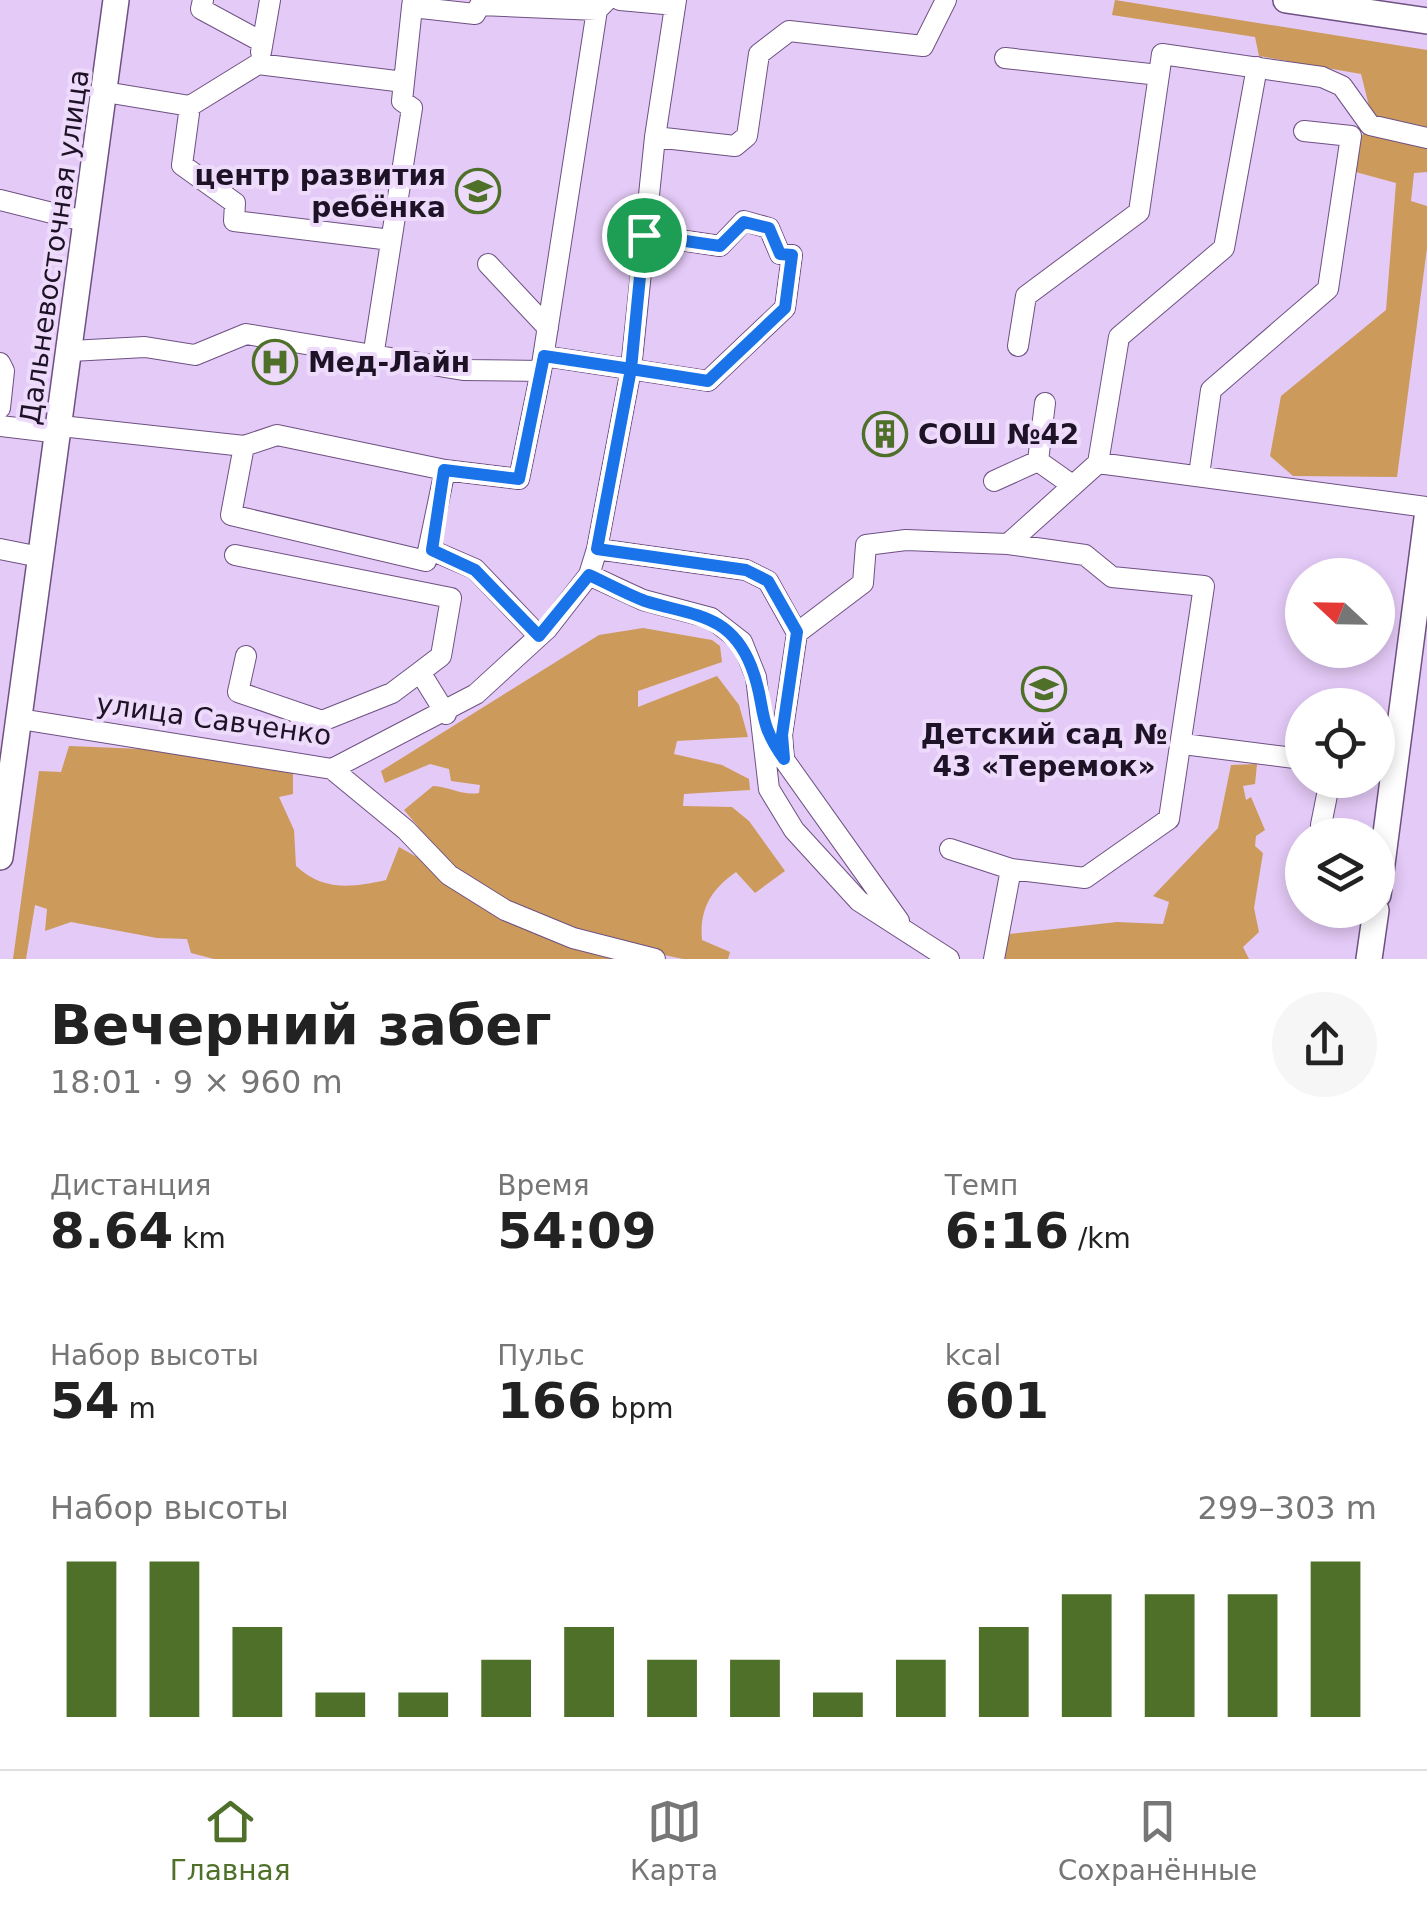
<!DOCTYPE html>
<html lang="ru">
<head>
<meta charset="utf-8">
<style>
  body { margin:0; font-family:"DejaVu Sans",sans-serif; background:#f6f6f6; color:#222; height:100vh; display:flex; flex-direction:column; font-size:38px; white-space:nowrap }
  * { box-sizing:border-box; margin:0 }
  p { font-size:32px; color:#767676 }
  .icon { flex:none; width:55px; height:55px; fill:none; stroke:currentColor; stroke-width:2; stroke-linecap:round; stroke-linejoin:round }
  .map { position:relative; height:959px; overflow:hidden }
  .side { display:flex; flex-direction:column; background:#fff; flex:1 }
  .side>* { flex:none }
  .needle { width:65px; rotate:292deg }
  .buttons { position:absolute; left:1285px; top:558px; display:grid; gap:20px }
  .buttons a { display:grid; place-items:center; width:110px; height:110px; border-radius:50%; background:#fff; box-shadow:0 5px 15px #0003; font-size:50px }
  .pin { position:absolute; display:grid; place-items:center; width:85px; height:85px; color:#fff; margin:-42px; border:5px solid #fff; border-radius:50%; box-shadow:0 2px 10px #0007 }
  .round { display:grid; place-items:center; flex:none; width:105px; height:105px; border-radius:52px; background:#f6f6f6 }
  .headline { display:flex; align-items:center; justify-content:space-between; height:170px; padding:0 50px }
  h1 { font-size:55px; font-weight:700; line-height:75px }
  .figures { display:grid; grid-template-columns:repeat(3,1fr); gap:15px; height:170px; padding:10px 50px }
  .figures div { display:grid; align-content:center }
  .figures b { font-size:50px; font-weight:700 }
  .figures small { font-size:28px; font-weight:400 }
  .figures p { font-size:28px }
  .chart { height:280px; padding:20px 50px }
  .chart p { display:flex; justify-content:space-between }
  .chart svg { width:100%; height:180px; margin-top:10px; stroke:#4e7028; stroke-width:6 }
  .tabs { display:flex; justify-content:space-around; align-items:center; height:140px; border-top:2px solid #e0e0e0; background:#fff; font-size:28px; color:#767676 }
  .tabs a { display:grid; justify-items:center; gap:5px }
  .tabs .on { color:#4e7028 }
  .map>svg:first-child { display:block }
  .forest { fill:#cc9a5b }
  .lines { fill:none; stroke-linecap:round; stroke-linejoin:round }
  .minor-casing { stroke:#6e5182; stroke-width:22 }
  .major-casing { stroke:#6e5182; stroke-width:28 }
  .minor { stroke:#fff; stroke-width:20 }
  .major { stroke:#fff; stroke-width:25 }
  .route-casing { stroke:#fff; stroke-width:20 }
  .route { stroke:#1a73e8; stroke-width:12 }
  .labels { text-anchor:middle; stroke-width:8; stroke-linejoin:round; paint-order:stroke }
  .poi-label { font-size:28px; font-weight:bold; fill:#1e1226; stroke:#eedbfc; text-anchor:start }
  .street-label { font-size:28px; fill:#1e1226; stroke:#eedbfc }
</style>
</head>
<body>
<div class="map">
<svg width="1427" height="959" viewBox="0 0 1427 959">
  <rect width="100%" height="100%" fill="#e4caf7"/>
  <path class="forest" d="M1115,0L1427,50V128L1372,118L1361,74L1259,56L1255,37L1112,15Z
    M1364,133L1427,144V172L1414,173L1411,201L1427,206V248L1397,477L1293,476L1270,456L1281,396L1386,310L1396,183L1352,171L1355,144Z
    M643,628L712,640L720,646L722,662L638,691V707L717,676L739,705L748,737L677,741L674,754L722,765L749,779L750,790L684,794L683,806L732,807L749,821L785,871L755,893L736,872C711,889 699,910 702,940L730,952L728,959H683L589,939L622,959H214L191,953L187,939L157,938L71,922L45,931L47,909L35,905L26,959H13L39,771L61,772L69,746L167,750L293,773V794L279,797L294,830L296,866C323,891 351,888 386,880L399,847L490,898L461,877L404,810L433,786C450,787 463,796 479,793L480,785L451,781L449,769L430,764L385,783L381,771L599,635Z
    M1257,764L1255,784L1243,786L1246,800L1251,797L1265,830L1256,836L1255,846L1263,853L1254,908L1259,932L1243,947L1249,959H992L1010,934L1117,922L1163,924L1169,902L1153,896L1218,828L1231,765Z"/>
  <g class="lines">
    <defs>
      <path id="minor" d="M203,0L201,9L262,42
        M413,0L412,7L475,14L480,5L597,10
        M620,0L675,5
        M261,52L270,0
        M1005,58L1159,75
        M105,92L190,106L182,165L235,203L234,221L391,240
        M190,106L258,64L404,82
        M655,137L735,146L747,136L759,54L789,31L923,46L946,0
        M0,200L88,222
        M488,264L548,328
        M1018,346L1026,296L1139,212L1162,54L1322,77L1342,86L1370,125L1427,138
        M71,351L145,347L195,355L246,334L463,370L541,371
        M544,356L708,381L785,308L792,255L780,254L769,228L744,221L720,246L645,235
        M373,357L412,108L402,101L412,7
        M0,363L4,371L0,408
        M1045,403L1038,461L1072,485
        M0,426L60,433
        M61,426L244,446L231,515L426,561L445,470
        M244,446L277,435L445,470L519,479L541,371L597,10L607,0
        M1098,463L1119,337L1224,248L1257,67
        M1199,475L1211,390L1328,289L1351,136L1304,131
        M994,481L1038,461
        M1008,544L1098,463L1427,507
        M0,549L40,557
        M597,549L746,570L768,581L797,633L863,583L866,545L906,540L1008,544L1085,555L1112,577L1204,586L1169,819L1085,878L1011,869L994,959
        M431,550L475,569L539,636
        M235,555L451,598L441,656L420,672
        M589,575L643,600L711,618L742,642L756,677L769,789L794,830L859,901L949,959
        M246,656L238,692L322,721L392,693L420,672L446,714
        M20,719L332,769L476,694L547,629L589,575L597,549L631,369L655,137L676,0
        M765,733L899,921
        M1183,744L1302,759
        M784,759L782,735L797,633
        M332,769L406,830L449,875L505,910L573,938L655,959
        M1321,825L1330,780
        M950,849L1011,869"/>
      <path id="major" d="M1286,0L1427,21
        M0,857L116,0
        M1378,895L1427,518
        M1369,959L1376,910"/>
    </defs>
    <use href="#minor" class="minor-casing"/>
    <use href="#major" class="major-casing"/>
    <use href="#minor" class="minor"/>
    <use href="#major" class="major"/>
  </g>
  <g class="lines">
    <defs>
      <path id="route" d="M644,235L631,369L544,356L519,479L444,470L432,550L475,570L539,636L589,575C607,583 626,594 645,601C693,616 730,613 751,666C767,705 755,719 784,759L782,735L797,632L768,581L746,570L597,549L631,369L708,381L785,308L792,255L780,254L769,228L744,222L720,246L644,235"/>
    </defs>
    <use href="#route" class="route-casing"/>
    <use href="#route" class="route"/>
  </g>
  <defs>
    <symbol id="school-ring" viewBox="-11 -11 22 22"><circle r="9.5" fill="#eedbfc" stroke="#4e7028" stroke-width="1.5"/><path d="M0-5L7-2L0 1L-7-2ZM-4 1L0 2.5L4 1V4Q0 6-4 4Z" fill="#4e7028"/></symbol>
    <symbol id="hospital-ring" viewBox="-11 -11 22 22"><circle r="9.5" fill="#eedbfc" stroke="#4e7028" stroke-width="1.5"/><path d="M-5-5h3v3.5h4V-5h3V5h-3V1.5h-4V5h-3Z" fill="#4e7028"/></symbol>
    <symbol id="building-ring" viewBox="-11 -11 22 22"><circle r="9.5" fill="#eedbfc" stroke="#4e7028" stroke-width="1.5"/><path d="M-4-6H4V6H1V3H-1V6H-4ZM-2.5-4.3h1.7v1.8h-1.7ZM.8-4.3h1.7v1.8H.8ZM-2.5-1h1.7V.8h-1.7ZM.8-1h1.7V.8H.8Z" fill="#4e7028"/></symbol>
  </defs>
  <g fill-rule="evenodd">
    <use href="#school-ring" x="453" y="166" width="50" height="50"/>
    <use href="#hospital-ring" x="250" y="337" width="50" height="50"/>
    <use href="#building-ring" x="860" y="409" width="50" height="50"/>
    <use href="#school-ring" x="1019" y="664" width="50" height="50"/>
  </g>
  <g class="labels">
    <g class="poi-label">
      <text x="446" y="185" text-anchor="end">центр развития<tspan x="446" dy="32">ребёнка</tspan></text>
      <text x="308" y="372">Мед-Лайн</text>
      <text x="918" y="444">СОШ №42</text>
      <text x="1044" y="744" text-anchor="middle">Детский сад №<tspan x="1044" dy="32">43 «Теремок»</tspan></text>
    </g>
    <g class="street-label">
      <text transform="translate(54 247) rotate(-82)" y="10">Дальневосточная улица</text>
      <text transform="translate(214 719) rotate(8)" y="10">улица Савченко</text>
    </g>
  </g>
</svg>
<div class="buttons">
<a><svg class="needle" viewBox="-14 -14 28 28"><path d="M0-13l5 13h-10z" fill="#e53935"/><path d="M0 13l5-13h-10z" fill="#767676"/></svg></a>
<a><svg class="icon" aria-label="locate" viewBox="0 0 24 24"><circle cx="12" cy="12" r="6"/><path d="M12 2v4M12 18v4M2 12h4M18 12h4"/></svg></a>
<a><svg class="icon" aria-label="layers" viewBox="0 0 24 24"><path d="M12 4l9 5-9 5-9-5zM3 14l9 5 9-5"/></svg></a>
</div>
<div class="pin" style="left:644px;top:235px;background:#1e9e55"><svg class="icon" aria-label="arrive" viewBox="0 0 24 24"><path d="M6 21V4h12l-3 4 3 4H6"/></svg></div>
</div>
<section class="side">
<div class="headline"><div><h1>Вечерний забег</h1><p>18:01 · 9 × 960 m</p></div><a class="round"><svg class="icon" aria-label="share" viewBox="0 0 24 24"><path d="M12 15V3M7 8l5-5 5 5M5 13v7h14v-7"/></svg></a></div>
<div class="figures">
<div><p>Дистанция</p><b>8.64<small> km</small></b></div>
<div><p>Время</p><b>54:09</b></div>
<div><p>Темп</p><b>6:16<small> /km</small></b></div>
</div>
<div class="figures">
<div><p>Набор высоты</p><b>54<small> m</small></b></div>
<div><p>Пульс</p><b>166<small> bpm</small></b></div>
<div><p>kcal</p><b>601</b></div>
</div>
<div class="chart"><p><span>Набор высоты</span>299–303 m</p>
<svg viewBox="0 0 160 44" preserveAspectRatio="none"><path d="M5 44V6M15 44V6M25 44V22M35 44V38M45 44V38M55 44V30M65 44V22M75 44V30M85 44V30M95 44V38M105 44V30M115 44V22M125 44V14M135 44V14M145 44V14M155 44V6"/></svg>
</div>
</section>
<nav class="tabs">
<a class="on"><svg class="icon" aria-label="home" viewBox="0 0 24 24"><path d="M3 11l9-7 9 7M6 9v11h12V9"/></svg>Главная</a>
<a><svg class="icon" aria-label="map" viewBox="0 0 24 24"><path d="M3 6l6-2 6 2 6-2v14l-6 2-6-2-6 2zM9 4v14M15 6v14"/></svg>Карта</a>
<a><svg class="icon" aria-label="saved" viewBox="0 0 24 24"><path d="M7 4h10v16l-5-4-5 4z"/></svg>Сохранённые</a>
</nav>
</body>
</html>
